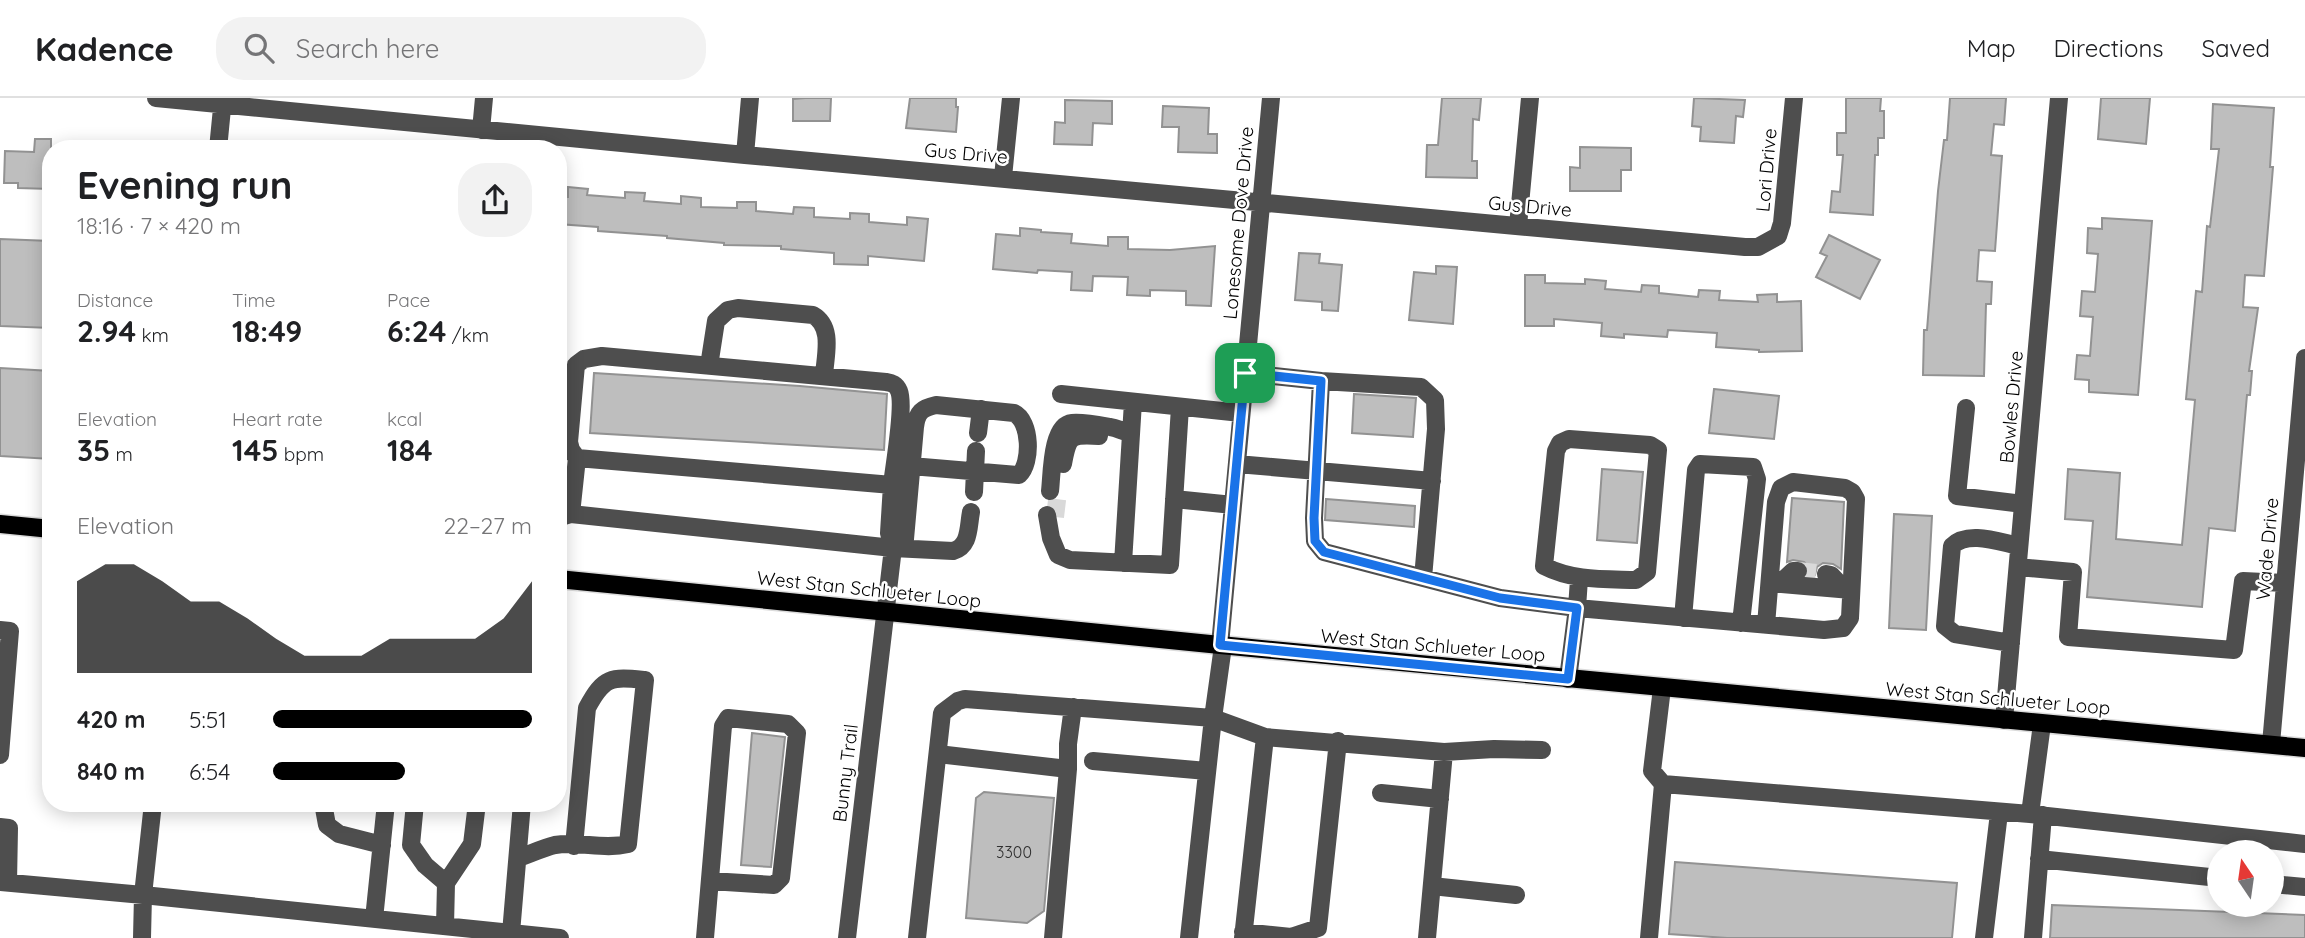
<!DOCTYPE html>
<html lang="en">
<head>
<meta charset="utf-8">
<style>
  body { margin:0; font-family:Quicksand,sans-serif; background:#f2f2f2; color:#202124; height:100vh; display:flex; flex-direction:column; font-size:26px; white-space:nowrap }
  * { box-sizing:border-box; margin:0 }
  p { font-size:23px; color:#757577 }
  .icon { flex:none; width:38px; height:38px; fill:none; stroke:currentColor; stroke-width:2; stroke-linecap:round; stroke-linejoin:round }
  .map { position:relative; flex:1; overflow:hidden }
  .details { position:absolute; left:42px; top:42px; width:525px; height:672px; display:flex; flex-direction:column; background:#fff; border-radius:28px; box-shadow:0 4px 18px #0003 }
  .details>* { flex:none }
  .needle { width:46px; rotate:347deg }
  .controls { position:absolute; left:2207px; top:742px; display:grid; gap:14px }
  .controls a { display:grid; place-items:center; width:77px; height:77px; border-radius:50%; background:#fff; box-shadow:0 4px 18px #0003; font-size:35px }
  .pin { position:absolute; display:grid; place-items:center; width:60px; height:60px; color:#fff; margin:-30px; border-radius:14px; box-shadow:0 4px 10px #0006 }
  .round { display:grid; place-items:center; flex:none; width:74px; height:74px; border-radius:28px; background:#f2f2f2 }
  .summary { display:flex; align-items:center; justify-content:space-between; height:119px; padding:0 35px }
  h1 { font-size:38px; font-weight:800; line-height:52px }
  .figures { display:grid; grid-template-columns:repeat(3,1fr); gap:10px; height:119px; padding:7px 35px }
  .figures div { display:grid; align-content:center }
  .figures b { font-size:30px; font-weight:800 }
  .figures small { font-size:19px; font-weight:400 }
  .figures p { font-size:19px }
  .chart { height:196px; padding:14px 35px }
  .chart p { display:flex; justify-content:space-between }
  .chart svg { width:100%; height:126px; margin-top:7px; fill:#000; opacity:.7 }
  ul { padding:0 35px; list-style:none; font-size:23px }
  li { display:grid; grid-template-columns:112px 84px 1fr; align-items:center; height:52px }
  li i { height:18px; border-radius:9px; background:#000 }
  header { display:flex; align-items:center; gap:42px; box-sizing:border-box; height:98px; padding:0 35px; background:#fff; border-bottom:2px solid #e0e0e0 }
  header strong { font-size:33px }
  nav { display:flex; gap:38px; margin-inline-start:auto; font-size:24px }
  .search { width:490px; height:63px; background:#f2f2f2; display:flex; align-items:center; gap:18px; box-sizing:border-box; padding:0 24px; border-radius:28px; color:#757577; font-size:26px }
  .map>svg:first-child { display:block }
  .building { fill:#bebebe; stroke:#929292; stroke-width:2 }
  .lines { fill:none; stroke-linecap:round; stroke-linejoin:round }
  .minor-tunnel { stroke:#d9d9d9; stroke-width:18; stroke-dasharray:18 9; stroke-linecap:butt }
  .major-casing { stroke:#dbdbdb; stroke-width:21 }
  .minor { stroke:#4e4e4e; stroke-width:18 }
  .major { stroke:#000; stroke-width:18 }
  .route-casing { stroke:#fff; stroke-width:14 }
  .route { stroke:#1a73e8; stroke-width:9 }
  .labels { text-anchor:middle; stroke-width:5; stroke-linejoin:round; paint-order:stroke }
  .number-label { font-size:16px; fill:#303030 }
  .street-label { font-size:19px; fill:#000; stroke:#fff }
</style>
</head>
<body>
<header>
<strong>Kadence</strong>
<div class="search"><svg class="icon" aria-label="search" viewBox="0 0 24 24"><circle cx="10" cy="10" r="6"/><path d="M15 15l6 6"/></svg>Search here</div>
<nav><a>Map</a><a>Directions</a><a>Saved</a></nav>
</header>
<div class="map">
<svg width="2305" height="840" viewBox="0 0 2305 840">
  <rect width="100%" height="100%" fill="#fff"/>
  <path class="building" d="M805,0H831L830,23H793V1Z
    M910,0H956V9H958L956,34L906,30Z
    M1442,0H1481L1479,22L1473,21L1472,63H1477V80L1426,79L1427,47H1438Z
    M1694,0L1745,2L1743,19L1736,18L1734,45L1700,43L1701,29L1692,28Z
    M1846,0H1881L1880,13H1884V40H1878V57H1875L1873,117L1830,114L1832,93L1840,94L1843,57H1837V35H1846Z
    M1950,0H2006L2004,27L1994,26L1991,57L2002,58L1995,153L1979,152L1977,183L1992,184L1991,206H1986L1984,278L1923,277L1924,232H1927L1938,93L1944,42H1947Z
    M2101,0H2150L2146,46L2098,41Z
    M1065,2L1112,3V26L1093,25L1092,47L1054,46L1055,24L1065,25Z
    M2213,6L2274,10L2270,69H2273L2264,178L2245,177L2243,209L2258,210L2249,273H2252L2250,297H2247L2235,433L2209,430L2202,509L2087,499L2093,423L2065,421L2068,371L2120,375L2116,441L2182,447L2195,302L2186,301L2196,193L2202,194L2207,128L2210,129L2219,51H2211Z
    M1163,8L1209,10L1208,36H1217V55L1178,54L1179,29H1162Z
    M35,41H51V91L18,90V85H4L5,53L34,54Z
    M1580,49L1631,50V72H1621V93H1570V69L1580,70Z
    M568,89L588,91L587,97L625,100V94L645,95L644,103L681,106V98L701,100V109L737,110V104H756V113L793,116L794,109L814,110V119L850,121V115L869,116V124L907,127V119L928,121L924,163L868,158V167L834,166V155L781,151V148L724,147V145L667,140V138L598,133V129L558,126V99H568Z
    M2102,120L2152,123L2138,297L2089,294V282L2075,281L2077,257L2090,258L2093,219L2080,218L2082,193L2095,194L2098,156L2087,155L2088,130L2102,131Z
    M1020,130L1041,132V134L1072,136L1071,145L1108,148V139H1128V151L1170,152L1215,148L1211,208L1186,207V193L1150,192V198L1127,197L1128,179L1093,178L1092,193L1071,192L1072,174L1038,172L1037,175L993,171L996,136L1020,138Z
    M1829,137L1880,162L1860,201L1816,179L1827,158L1820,155Z
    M0,141L51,143V230L0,228Z
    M1299,155L1320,156L1319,165L1342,167L1338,213L1322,212V204L1295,202Z
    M1436,168L1457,169L1453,226L1409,222L1414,174L1436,176Z
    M1525,177H1545V185L1585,186V181L1606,183L1605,191L1641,194L1642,187L1659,188V195L1698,199L1699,192L1720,193L1719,202L1758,204L1757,197L1777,196V204L1801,203L1802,253L1759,254V252L1716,249L1717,235L1668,232L1667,239L1624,236V240L1601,238L1602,225L1554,221V228H1525Z
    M0,270L51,273V361L0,358Z
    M594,275L800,288L887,296L884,352L590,335Z
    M1714,291L1779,298L1774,341L1709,335Z
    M1354,296L1416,300L1413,339L1352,335Z
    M1602,371L1643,374L1637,445L1597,442Z
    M1792,400L1844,404L1841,471L1833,466L1823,465L1817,469L1815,477H1808V468L1804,464L1793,462L1787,464Z
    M1326,401L1415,408L1414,429L1325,422Z
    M1894,416L1932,418L1926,532L1889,530Z
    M752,635L785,639L771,769L741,767Z
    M984,694L1054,700L1044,813L1027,825L966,820L976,700Z
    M1675,764L1957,785L1952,840H1727L1669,836Z
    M2052,807L2305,817V840H2050Z"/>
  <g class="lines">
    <path class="minor-tunnel" d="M1055,419L1058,394
      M1798,473L1826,476"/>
    <defs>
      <path id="major" d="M0,426L51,431
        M558,481L1220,547L2305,650"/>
    </defs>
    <use href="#major" class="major-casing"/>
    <path class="minor" d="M156,0L745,57L1745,149H1758L1778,138L1782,125L1794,0
      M481,32L484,0
      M218,51L223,0
      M745,57L750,0
      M1003,79L1011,0
      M1518,128L1530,0
      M709,268L716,223L728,212L738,210L813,217C834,229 825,258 824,278
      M1245,275L1321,283L1314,420L1315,443L1324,454L1500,500L1577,510L1568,581
      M1321,283L1421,289L1435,302L1436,331L1423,480
      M1061,296L1241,315
      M1966,310L1957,398L2023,406
      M978,335L981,311
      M1569,341L1650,347L1658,352L1647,474L1636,482C1604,481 1573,483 1544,468L1556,353L1560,345Z
      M577,360L571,352L569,344L576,267L584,261L602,258L886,284C892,285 896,286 899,293C905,308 894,368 892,387
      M1063,366C1068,338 1070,336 1099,338
      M1237,366L1432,383
      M1050,393C1052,377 1051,327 1072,325C1084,324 1099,327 1110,329C1118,330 1123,334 1131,335
      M974,394L976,353
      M1174,401L1233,407
      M571,416L577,360L892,387L889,435L893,450
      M1047,417L1051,440L1058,457L1070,462L1170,467L1180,309
      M558,420L571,416L893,450L847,840
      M893,450L905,441L915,329C917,314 922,310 936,307L1014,315C1031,323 1032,365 1019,377L911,368
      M893,450L953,453C970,448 968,430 971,414
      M1123,465L1133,304
      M2018,469L2073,474L2068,539L2234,552L2243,483L2285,485
      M1826,476L1831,477L1845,492
      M1579,481L1577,510L1824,532L1843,530L1850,520L1856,401L1852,394L1845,390L1793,384L1781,390L1776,404L1766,527
      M1770,485L1851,492
      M1779,486L1793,473H1798
      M1683,520L1696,372L1700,366L1753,369L1757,381L1741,525
      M0,532L10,533L0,657
      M2011,545L1955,536L1945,528L1952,448C1968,432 1999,444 2019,448
      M1220,547L1271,0
      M1662,590L1652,673L1663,686L2030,716
      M2004,622L2059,0
      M2042,626L2030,716L2305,746
      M1265,639L1444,654L1494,651L1542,652
      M2271,646L2305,260
      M938,656L1068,671
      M1093,663L1207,673
      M1381,695L1440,701
      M153,705L143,797L511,835
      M323,705L327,727L339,736L382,747
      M415,705L411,747L425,767L446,785
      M522,705L511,835L560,840
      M0,729L9,730L8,785
      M518,760C530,756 543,750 555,747C579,743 604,752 628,746L645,582C611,579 604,578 587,610L574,748
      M2039,761L2219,780
      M0,784L143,797L142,840
      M2272,786L2305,789
      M1432,788L1516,797
      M374,821L386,705
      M445,828L446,785L472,746L477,705
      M1243,834L1291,839L1318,830L1338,643
      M705,840L723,628L728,620L788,626L797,635L781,780L774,787L710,783
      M917,840L942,615L958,603L965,601L1213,620L1223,548
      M1053,840L1068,671V646L1073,609
      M1189,840L1213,620L1265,639L1243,840
      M1427,840L1444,654
      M1649,840L1663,686
      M1984,840L1999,715
      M2033,840L2043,717"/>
    <use href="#major" class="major"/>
  </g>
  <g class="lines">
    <defs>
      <path id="route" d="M1245,275L1321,283L1314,420L1315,443L1324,454L1500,500L1577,510L1568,581L1220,547Z"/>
    </defs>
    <use href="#route" class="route-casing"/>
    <use href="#route" class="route"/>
  </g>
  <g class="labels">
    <g class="number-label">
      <text x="1014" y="760">3300</text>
    </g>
    <g class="street-label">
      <text transform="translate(966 55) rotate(5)" y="7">Gus Drive</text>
      <text transform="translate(1766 72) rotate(-85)" y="7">Lori Drive</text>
      <text transform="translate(1530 108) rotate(5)" y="7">Gus Drive</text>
      <text transform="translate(1238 125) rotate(-85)" y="7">Lonesome Dove Drive</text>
      <text transform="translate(2011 309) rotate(-85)" y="7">Bowles Drive</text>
      <text transform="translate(2267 451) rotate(-85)" y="7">Wade Drive</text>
      <text transform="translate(869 491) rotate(6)" y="7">West Stan Schlueter Loop</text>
      <text transform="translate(1433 547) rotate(5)" y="7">West Stan Schlueter Loop</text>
      <text transform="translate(1998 600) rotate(5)" y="7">West Stan Schlueter Loop</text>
      <text transform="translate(845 675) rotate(-83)" y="7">Bunny Trail</text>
    </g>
  </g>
</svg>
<div class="controls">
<a><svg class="needle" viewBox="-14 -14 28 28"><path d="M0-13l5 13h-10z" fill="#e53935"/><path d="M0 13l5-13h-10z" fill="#757577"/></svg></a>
</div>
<div class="pin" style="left:1245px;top:275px;background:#1e9e55"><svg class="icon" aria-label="arrive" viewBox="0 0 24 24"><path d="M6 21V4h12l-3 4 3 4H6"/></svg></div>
<section class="details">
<div class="summary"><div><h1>Evening run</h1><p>18:16 · 7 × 420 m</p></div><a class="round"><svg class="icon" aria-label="share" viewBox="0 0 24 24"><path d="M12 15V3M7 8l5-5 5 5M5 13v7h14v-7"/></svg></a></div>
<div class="figures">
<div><p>Distance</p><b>2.94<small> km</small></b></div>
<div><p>Time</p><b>18:49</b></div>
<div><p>Pace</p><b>6:24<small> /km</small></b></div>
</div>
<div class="figures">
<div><p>Elevation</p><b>35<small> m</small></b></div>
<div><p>Heart rate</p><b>145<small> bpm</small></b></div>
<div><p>kcal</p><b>184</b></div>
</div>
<div class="chart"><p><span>Elevation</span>22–27 m</p>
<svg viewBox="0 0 160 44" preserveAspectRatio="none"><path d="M0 44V12L10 6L20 6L30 12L40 19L50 19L60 25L70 32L80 38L90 38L100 38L110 32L120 32L130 32L140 32L150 25L160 12V44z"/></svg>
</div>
<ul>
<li><b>420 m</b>5:51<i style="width:100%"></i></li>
<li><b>840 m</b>6:54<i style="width:51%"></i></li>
</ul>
</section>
</div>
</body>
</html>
